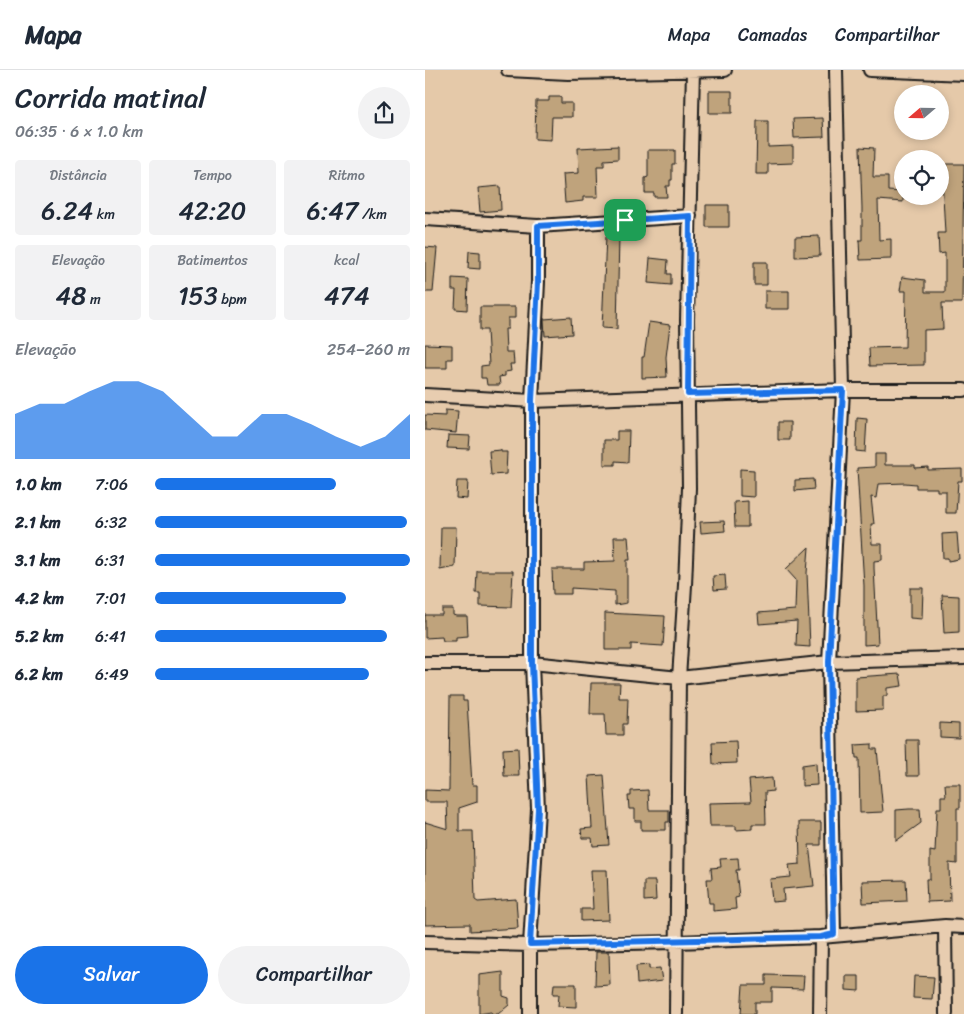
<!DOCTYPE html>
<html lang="pt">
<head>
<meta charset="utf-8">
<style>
  body { margin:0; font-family:Sriracha,sans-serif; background:#f2f2f3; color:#1f2937; height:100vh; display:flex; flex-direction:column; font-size:19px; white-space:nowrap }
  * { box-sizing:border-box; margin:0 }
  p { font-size:16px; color:#747a83 }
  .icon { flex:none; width:28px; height:28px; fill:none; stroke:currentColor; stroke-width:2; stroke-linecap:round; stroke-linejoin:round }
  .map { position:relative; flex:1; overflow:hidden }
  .side { display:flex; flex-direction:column; background:#fff; width:425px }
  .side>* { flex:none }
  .needle { width:32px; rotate:250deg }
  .controls { position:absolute; left:469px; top:15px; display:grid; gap:10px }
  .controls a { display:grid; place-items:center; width:55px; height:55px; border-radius:50%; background:#fff; box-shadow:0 2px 8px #0003; font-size:25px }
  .pin { position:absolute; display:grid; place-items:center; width:42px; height:42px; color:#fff; margin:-21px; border-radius:10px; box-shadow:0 2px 8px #0006 }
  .round { display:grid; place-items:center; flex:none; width:52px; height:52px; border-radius:26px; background:#f2f2f3 }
  .overview { display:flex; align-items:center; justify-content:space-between; height:85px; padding:0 15px }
  h1 { font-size:28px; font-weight:600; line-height:38px }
  .stats { display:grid; grid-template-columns:repeat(3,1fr); gap:8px; height:85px; padding:5px 15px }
  .stats div { display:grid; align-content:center; border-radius:5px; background:#f2f2f3; text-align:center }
  .stats b { font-size:25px; font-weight:600 }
  .stats small { font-size:14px; font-weight:400 }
  .stats p { font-size:14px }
  .chart { height:140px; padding:10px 15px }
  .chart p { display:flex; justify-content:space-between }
  .chart svg { width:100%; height:90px; margin-top:5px; fill:#1a73e8; opacity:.7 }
  .cta { display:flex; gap:10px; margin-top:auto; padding:10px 15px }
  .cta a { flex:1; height:58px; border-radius:30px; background:#1a73e8; color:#fff; font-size:20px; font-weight:600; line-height:58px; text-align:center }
  .cta a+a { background:#f2f2f3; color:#1f2937 }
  ul { padding:0 15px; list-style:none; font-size:16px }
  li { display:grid; grid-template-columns:80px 60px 1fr; align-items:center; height:38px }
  li i { height:12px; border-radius:6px; background:#1a73e8 }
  header { display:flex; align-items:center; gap:30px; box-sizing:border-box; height:70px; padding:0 25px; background:#fff; border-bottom:1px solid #e0e1e3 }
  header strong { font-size:24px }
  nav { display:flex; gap:28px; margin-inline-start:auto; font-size:18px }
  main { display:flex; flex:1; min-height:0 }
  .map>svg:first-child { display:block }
  .building { fill:#bfa37c; stroke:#1c1c1c }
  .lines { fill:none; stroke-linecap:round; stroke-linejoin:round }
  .street-casing { stroke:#1c1c1c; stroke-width:16 }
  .street { stroke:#e8cdb0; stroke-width:12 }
  .route-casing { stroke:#fff; stroke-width:10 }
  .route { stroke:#1a73e8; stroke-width:6 }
</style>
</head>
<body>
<header>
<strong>Mapa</strong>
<nav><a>Mapa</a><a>Camadas</a><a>Compartilhar</a></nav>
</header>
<main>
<section class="side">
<div class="overview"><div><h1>Corrida matinal</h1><p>06:35 · 6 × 1.0 km</p></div><a class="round"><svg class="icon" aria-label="share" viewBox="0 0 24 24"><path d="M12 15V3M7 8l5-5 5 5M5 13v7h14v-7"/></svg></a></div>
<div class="stats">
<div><p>Distância</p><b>6.24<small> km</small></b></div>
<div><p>Tempo</p><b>42:20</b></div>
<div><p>Ritmo</p><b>6:47<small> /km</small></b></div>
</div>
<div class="stats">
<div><p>Elevação</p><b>48<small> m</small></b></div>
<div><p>Batimentos</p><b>153<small> bpm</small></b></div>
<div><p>kcal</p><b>474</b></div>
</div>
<div class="chart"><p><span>Elevação</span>254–260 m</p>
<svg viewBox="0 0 160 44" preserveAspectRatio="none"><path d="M0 44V22L10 17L20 17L30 11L40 6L50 6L60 11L70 22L80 33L90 33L100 22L110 22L120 27L130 33L140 38L150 33L160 22V44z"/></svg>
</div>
<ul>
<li><b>1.0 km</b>7:06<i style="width:71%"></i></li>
<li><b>2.1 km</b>6:32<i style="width:99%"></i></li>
<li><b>3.1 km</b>6:31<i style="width:100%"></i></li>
<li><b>4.2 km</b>7:01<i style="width:75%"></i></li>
<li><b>5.2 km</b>6:41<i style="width:91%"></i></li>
<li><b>6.2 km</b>6:49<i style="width:84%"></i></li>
</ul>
<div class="cta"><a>Salvar</a><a>Compartilhar</a></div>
</section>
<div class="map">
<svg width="539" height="944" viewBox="0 0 539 944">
  <rect width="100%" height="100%" fill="#e5c9a9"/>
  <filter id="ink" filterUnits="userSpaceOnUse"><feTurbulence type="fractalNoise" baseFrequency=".02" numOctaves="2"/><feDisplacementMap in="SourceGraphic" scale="10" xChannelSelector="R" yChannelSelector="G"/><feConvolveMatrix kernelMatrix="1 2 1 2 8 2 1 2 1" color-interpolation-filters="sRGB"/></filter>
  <g filter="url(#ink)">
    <path class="building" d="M284,21H307V43H284Z
      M124,27H136V33H147V47H127L126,70L110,69L111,31H124Z
      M398,48L399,67L369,68L368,49Z
      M332,51H343V77L368,76V93L343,94V104H331Z
      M193,76V89L179,90V96H172L173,127H158V131L140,133L138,104L154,103L153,78Z
      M435,77L449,78L448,107H463V121L478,122V132L453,130L454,170L466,169V189L435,190L434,170H437V138Z
      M223,80H250V94H247V110H245V116H241L242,127H229V123H220V108L223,107Z
      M521,94H539L537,233H517L518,259L499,260V295L445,296L444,278L480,277L481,221H475L477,207L500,210V222H520V183L514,184L513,163H520L517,107H521Z
      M75,116L76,140L55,142L53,118Z
      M281,135H304V157H281Z
      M181,166H194L192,259L177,258Z
      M394,166L395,186L370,187V167Z
      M0,177L12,178L8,222H0Z
      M44,181L55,182V199L43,198Z
      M225,188L243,190L242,204H246V215L223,213Z
      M329,192H342V215H329Z
      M27,208L43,209L42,240L30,239L31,220H27Z
      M340,221H364V239H340Z
      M55,237H90V248H83V259H80L81,282H88L89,294H85L86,301L80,302V306L74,307L75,315H62L61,308H56V296L64,295L62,260H55Z
      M146,247L147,264L120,266L119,249Z
      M224,252L245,255L241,287L242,307L217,308V287H219Z
      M0,274L27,275V289H22V298H0Z
      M20,340L33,341L31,363L0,360V345L20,346Z
      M432,348L442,349L440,382L431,381Z
      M353,352H365V370H353Z
      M192,361H204L203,392L190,391V395H179V370H192Z
      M23,365L45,366L44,379L22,378Z
      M76,380V382H82L81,404L66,405L64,381Z
      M450,384H460V395H490V398L503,397V400L537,399V411H533L531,443H521V421H512V418H491V414L480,413L453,414L451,428L446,427L449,454H446L447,474H457V490L449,491V498L453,574L439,575V516L432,398L450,397Z
      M315,399L329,400V427L315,426Z
      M388,409L389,419L370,421V410Z
      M32,411H43L42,429L31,428Z
      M323,431V457H310L309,432Z
      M299,451L300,461L276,463L275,452Z
      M16,457H31L30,497L15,500Z
      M532,463L534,489L523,491V488H518L517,464Z
      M189,467H203L205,490H202V533L190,535V521L146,518V524H128L127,499H159V492L190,491Z
      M384,477L382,503L385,577L371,576L372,551L334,554L333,543L370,540L371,510L361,499Z
      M52,501H88L86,537L55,536V523H51Z
      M300,505L301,519L289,520L288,506Z
      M485,518H498L497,549L485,548Z
      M517,525L534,526V562L519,563Z
      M17,539H28V545L31,546H42L43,566L31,567V571H18L17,567L0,568V545H17Z
      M180,543L240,546L238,576L206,574V580H180Z
      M475,604L477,616L462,618V626H458V640L431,641V607Z
      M166,613H195L194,628H203L202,654H198V665H181L180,644H165Z
      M25,626H38V631H42L47,715H52V732L34,738V761H48L50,830L53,832L91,829L93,858L45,861V854L0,855V752L23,759L22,732H0V720L24,721Z
      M515,653L534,654V668L515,667Z
      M481,670H493L494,706H482Z
      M311,671L312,693L288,694L287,672Z
      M447,674V679H452L458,742L435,743L434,688H431L430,675Z
      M93,678L94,706H79L78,679Z
      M391,693L392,715L377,716V695Z
      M179,705L184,775L168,776L167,768H157L156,759L167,758L164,706Z
      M347,708L348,721L340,722L341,754H327V759L311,760V756H285L284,733L326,732L324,710Z
      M520,714H535V738H532V794L524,793L525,831L502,832L501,809H505V781L510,782L512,738H516V726H521Z
      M223,720L224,740H244V752H241V760H216V751H210V739H204L203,726H206V721Z
      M484,739H495L496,753L471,771V740Z
      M374,752H396V775H384L389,816L358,819L359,831L347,832L345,809L366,807L364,795L375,794Z
      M313,788L314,800H311L314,827L310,828L311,839L288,841V833H284L282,809H287L286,798L296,797L295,789Z
      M166,800H182L184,850L156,851V839H168Z
      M481,810L482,831L438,833L437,811Z
      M219,811H230L231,830L219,831Z
      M171,882H184L185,915L170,916Z
      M224,895V899L235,898L237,911L212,914L211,896Z
      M78,902V926L84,928V935L73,944H67L66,942L54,944V905Z
      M341,905L379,906L378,919L347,918V932H330V944H316L318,915H341Z
      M421,906H434V921L421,920Z
      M489,906L509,907L507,929L488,928Z
      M129,914H151V937L133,936L134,924H128Z"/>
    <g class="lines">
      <defs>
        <path id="street" d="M83,0L143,3L300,0
          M445,0L539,4
          M0,149L113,156V212L107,331V593L113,739L105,875V944
          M113,156L265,146
          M0,325L107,331L418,320H539
          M0,593H107L254,608L404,592L539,588
          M520,856L521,944
          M409,864L404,592L418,320L411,0
          M0,872L105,875L251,872L396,867L520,856L539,857
          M251,944L254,608L260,515L264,418L262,250L268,0
          M395,944L396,867"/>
      </defs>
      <use href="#street" class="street-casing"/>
      <use href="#street" class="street"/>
    </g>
  </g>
  <g class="lines" filter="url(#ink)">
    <defs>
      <path id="route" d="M265,146L263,324L418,320L404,592L409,864L396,867L105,874L113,739L107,593V331L113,212V156Z"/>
    </defs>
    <use href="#route" class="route-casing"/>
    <use href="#route" class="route"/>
  </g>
</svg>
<div class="controls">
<a><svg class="needle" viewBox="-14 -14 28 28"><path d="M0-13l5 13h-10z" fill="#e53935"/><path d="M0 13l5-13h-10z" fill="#747a83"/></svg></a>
<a><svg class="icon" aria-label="locate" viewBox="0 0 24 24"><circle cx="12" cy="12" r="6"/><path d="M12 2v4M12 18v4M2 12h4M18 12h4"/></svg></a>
</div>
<div class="pin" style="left:200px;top:150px;background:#1e9e55"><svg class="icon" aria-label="arrive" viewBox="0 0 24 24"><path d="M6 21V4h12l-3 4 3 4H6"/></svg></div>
</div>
</main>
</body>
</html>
